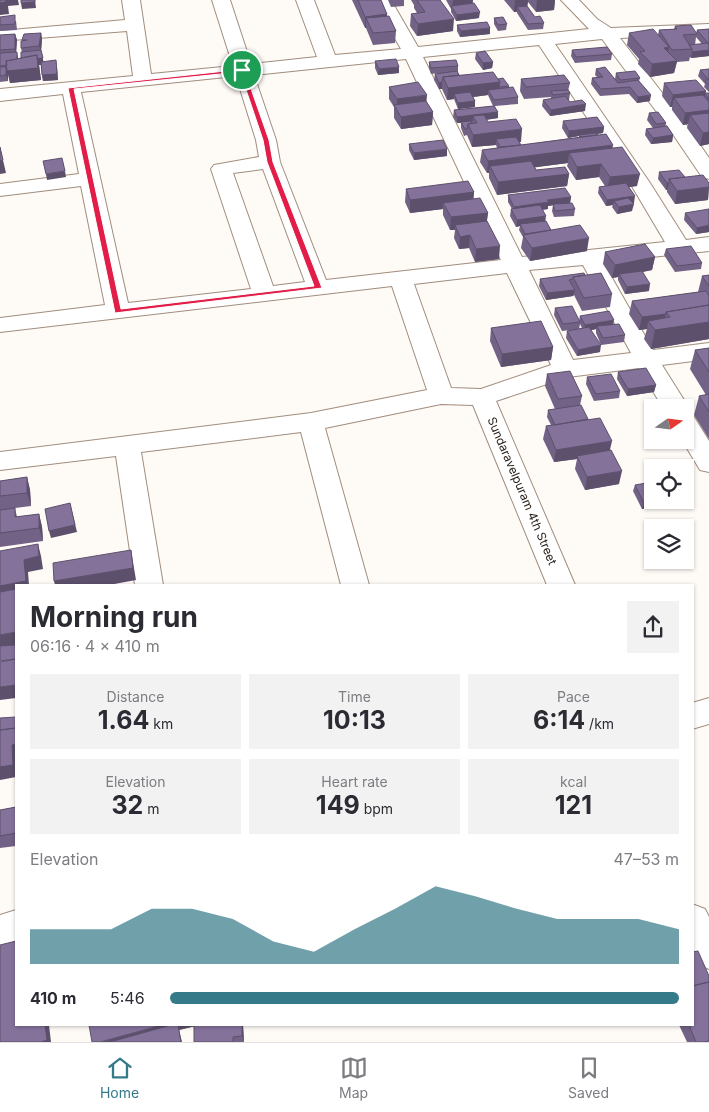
<!DOCTYPE html>
<html lang="en">
<head>
<meta charset="utf-8">
<style>
  body { margin:0; font-family:Inter,sans-serif; background:#f2f2f3; color:#2b2b33; height:100vh; display:flex; flex-direction:column; font-size:19px; white-space:nowrap }
  * { box-sizing:border-box; margin:0 }
  p { font-size:16px; color:#7c7c81 }
  .icon { flex:none; width:28px; height:28px; fill:none; stroke:currentColor; stroke-width:2; stroke-linecap:round; stroke-linejoin:round }
  .map { position:relative; flex:1; overflow:hidden }
  .sheet { position:absolute; left:15px; top:584px; width:679px; height:442px; display:flex; flex-direction:column; background:#fff; border-radius:0px; box-shadow:0 1px 4px #0004 }
  .sheet>* { flex:none }
  .needle { width:32px; rotate:76deg }
  .fabs { position:absolute; left:644px; top:399px; display:grid; gap:10px }
  .fabs a { display:grid; place-items:center; width:50px; height:50px; border-radius:0px; background:#fff; box-shadow:0 1px 4px #0004; font-size:25px }
  .pin { position:absolute; display:grid; place-items:center; width:42px; height:42px; color:#fff; margin:-21px; border:2px solid #fff; border-radius:50%; box-shadow:0 1px 5px #0007 }
  .round { display:grid; place-items:center; flex:none; width:52px; height:52px; border-radius:0px; background:#f2f2f3 }
  .headline { display:flex; align-items:center; justify-content:space-between; height:85px; padding:0 15px }
  h1 { font-size:28px; font-weight:700; line-height:38px }
  .stats { display:grid; grid-template-columns:repeat(3,1fr); gap:8px; height:85px; padding:5px 15px }
  .stats div { display:grid; align-content:center; border-radius:0px; background:#f2f2f3; text-align:center }
  .stats b { font-size:25px; font-weight:700 }
  .stats small { font-size:14px; font-weight:400 }
  .stats p { font-size:14px }
  .chart { height:140px; padding:10px 15px }
  .chart p { display:flex; justify-content:space-between }
  .chart svg { width:100%; height:90px; margin-top:5px; fill:#357a88; opacity:.7 }
  ul { padding:0 15px; list-style:none; font-size:16px }
  li { display:grid; grid-template-columns:80px 60px 1fr; align-items:center; height:38px }
  li i { height:12px; border-radius:6px; background:#357a88 }
  .tabs { display:flex; justify-content:space-around; align-items:center; height:70px; border-top:1px solid #e1e1e2; background:#fff; font-size:14px; color:#7c7c81 }
  .tabs a { display:grid; justify-items:center; gap:2px }
  .tabs .current { color:#357a88 }
  .map>svg:first-child { display:block }
  .lines { fill:none; stroke-linecap:round; stroke-linejoin:round }
  .minor-casing { stroke:#a18d7d; stroke-width:2 }
  .major-casing { stroke:#a18d7d; stroke-width:2 }
  .minor { fill:#fff; fill-rule:evenodd }
  .major { fill:#fff; fill-rule:evenodd }
  .wall { fill:#726285; fill-rule:evenodd }
  .shaded-wall { fill:#5c506c }
  .building { fill:#84729b; stroke:#5c506c }
  .route { fill:#e11d48; stroke:#fff; fill-rule:evenodd }
  .labels { text-anchor:middle; stroke-width:4.5; stroke-linejoin:round; paint-order:stroke }
  .street-label { font-size:12px; fill:#2b231d; stroke:#fff }
</style>
</head>
<body>
<div class="map">
<svg width="709" height="1042" viewBox="0 0 709 1042">
  <rect width="100%" height="100%" fill="#fefaf6"/>
  <g class="lines">
    <defs>
      <path id="minor" d="M122,0H140L151,74L233,66L212,0H230L251,64L317,57L296,0H314L335,55L401,49L373,0H391L418,47L589,29L561,0H579L597,19L611,28L709,24V34L620,38L683,120L709,158V179L702,177L668,127L602,39L555,44L650,183L686,240L709,237V251L603,262L653,350L709,343V359L662,365L689,408L685,414V408H663L639,368L568,377L496,401L575,585H547L473,405L441,404L325,428L369,585H341L301,432L141,452L163,585H135L116,456L0,470V452L311,413L427,390L392,286L0,332V318L105,305L81,186L0,196V184L79,174L63,94L0,101V89L133,76L127,31L0,41V31L125,20ZM539,45L630,183L665,242L522,257L423,57ZM406,59L501,260L326,280L280,162L276,140L254,75ZM236,76L256,140L259,157L214,165L211,169L251,289L128,303L81,92ZM263,169L305,282L273,286L233,173ZM583,265L631,353L573,360L529,270ZM507,273L551,365L481,389L451,388L414,284Z
        M685,414L694,417L709,441V472L700,470L682,440H685Z
        M692,904L705,909L709,917V969L696,963L692,957Z"/>
      <path id="major" d="M709,698V724L692,729V703Z
        M16,910V944L0,949V915Z"/>
    </defs>
    <use href="#minor" class="minor-casing"/>
    <use href="#major" class="major-casing"/>
    <use href="#minor" class="minor"/>
    <use href="#major" class="major"/>
  </g>
  <path class="wall" d="M352,0H381L387,16L396,31L395,43L373,45L366,28H365Z
    M388,0H404V6L391,7Z
    M411,0H440L453,31L417,36L410,26L411,14L417,13L414,8V5Z
    M446,0H473L472,3L479,18L456,21L451,12V9Z
    M504,0H555L554,10L536,12L528,2L527,6L535,17L544,23L543,29L528,30L517,13V12H514Z
    M0,17L16,21L17,30L0,31Z
    M494,18L507,24L506,30L498,31L494,24Z
    M457,25L490,34L460,37L457,31Z
    M675,26L696,33L697,30L709,29V56L691,58L690,57L689,61L677,62L674,73L650,77L638,64L639,59L627,45L629,33L658,35L659,30L674,29ZM696,37L702,44L695,45Z
    M41,33L42,39L41,50L43,62L57,67L58,80L43,81L41,65H39L41,80L10,83L8,74V81L0,82V35L15,34L17,40L16,52L18,58H21L22,52L21,48L22,40Z
    M572,50L612,54L611,60L575,63L571,56Z
    M476,53L493,62L492,68L483,70L475,59Z
    M375,61L399,73L378,75L375,68Z
    M429,62L458,66V72H457L459,75L498,79L509,86V88L518,97V104L495,106L498,118L486,120L488,122L521,142H519L521,145L579,137V136L568,138L562,128L563,121L604,127L603,133L597,134L613,148L637,186L629,187L634,203H632V211L617,214L612,207L613,205L606,206L598,193L599,187L605,186L599,177L576,180L567,166L568,163L535,167L536,170L569,174L567,186L497,195L489,178V173H487L480,162L482,150L497,148L496,145L472,147L467,135L464,136L461,128V123H457L453,117L454,110L493,106L488,95L473,97L475,101V107L458,109L454,99L447,100L442,89H439L434,80L435,74L440,73L431,74L429,68Z
    M596,69L615,79L616,73L640,78L639,81L650,101L637,103L629,94L600,96L591,84L592,78L597,77L595,75Z
    M709,69V92L704,87L705,84L698,76L700,70Z
    M521,79L570,83L568,91L570,93L569,100H568L570,102L585,111L550,116L542,106L543,100L551,99V97L524,99L520,91Z
    M664,83L706,91L705,93H709V144L700,146L687,128L688,124L683,125L672,110V107H670L662,96Z
    M389,87L426,102L433,112L432,125L401,129L394,118V107L389,99Z
    M649,113L666,123L665,127L673,135L672,142L651,144L645,135L646,129L653,128L647,120Z
    M409,144L447,156L414,160L409,150Z
    M659,172L709,183L708,200L675,204L667,192V190H666L658,179Z
    M406,189L474,192L473,199L488,213L487,221L499,259L475,262L469,248L459,249L454,238L455,230H450L443,215V209L410,213L405,202Z
    M508,195L571,197L570,203L575,209L574,216L554,217L552,211L553,205L548,206V209L542,210L545,221L551,230L587,251L530,261L521,248L523,237L519,230L520,226L516,227L510,216L511,209H512L508,202Z
    M685,213L709,232L696,234L684,220Z
    M666,249L702,263L701,269L675,272L664,255Z
    M605,252L655,257L652,270L643,272L649,291L625,294L618,280V277L612,278L603,264Z
    M585,275L612,294L610,307L582,311L574,295L573,296L546,300L539,286L540,279Z
    M709,275V339L651,349L644,339L647,329L639,330L629,314L632,301L698,292L702,276Z
    M555,308L579,321L580,316L613,324L625,335L624,342L601,345L596,333V329L591,330L600,352L577,356L566,338L567,331L582,328L580,324L579,329L562,331L554,315Z
    M491,328L553,347L551,360L501,367L490,341Z
    M709,348V439L694,415L699,396L706,395L690,369L695,350Z
    M618,372L656,385L654,392L627,396L617,379Z
    M547,374L582,396L580,405L588,419L610,451L619,484L585,490L575,469L577,459L554,462L543,439L546,426L551,425L547,417L548,410L555,409L545,386Z
    M587,377L620,391L619,398L594,401L586,384Z
    M27,477L30,490L31,506L15,508L17,517L39,514L42,527L43,541L0,547V481Z
    M635,485L652,500H678L677,504L642,509L633,491Z
    M16,807V846L0,848V810Z
    M89,1025H243L244,1042H194V1026L179,1030Z
    M679,1025H692L709,1042H687Z"/>
  <path class="shaded-wall" d="M6,0H18L19,5L8,6L9,14L0,15V3Z
    M35,0L36,8L22,9L21,3Z
    M453,0H473L472,9L452,8Z
    M515,0H528L527,10L517,7V12H514Z
    M537,0H555L554,10L536,12Z
    M480,12L479,18L456,21L457,15Z
    M387,14V26L366,18V28H365V17Z
    M454,19L453,31L417,36L418,24Z
    M490,28V34L460,37L461,31Z
    M41,33L42,39L41,52L39,46Z
    M15,34L17,40L16,55L15,49Z
    M669,47L667,59L664,48Z
    M41,50L44,64L39,65L41,80L10,83L8,74V81L6,75V67L17,52L18,58L19,70Z
    M709,50V56L691,58L692,52Z
    M56,60L58,80L43,81L42,75Z
    M677,61L674,73L650,77L652,64Z
    M493,62L492,68L483,70V63Z
    M399,67V73L378,75L379,69Z
    M442,82V89H439V83Z
    M500,82L499,94L488,90V95L457,99L454,94V99L447,100L448,88Z
    M706,91L703,103L674,98L672,107H670L673,95Z
    M427,95L426,107L397,110V99Z
    M651,95L650,101L637,103L638,97Z
    M475,101V107L458,109V103Z
    M586,104L585,111L550,116L551,110Z
    M709,110V122L690,115L688,124L683,125L685,113Z
    M433,112L432,125L401,129V117Z
    M498,112V118L476,121L473,116V121L457,123V117Z
    M604,127L603,133L580,136L579,135V136L568,138L569,131Z
    M522,129L521,142L499,144L496,139V145L472,147L473,135Z
    M709,132V144L700,146L703,133Z
    M673,135L672,142L651,144L653,138Z
    M613,145L611,157L569,153L568,163L493,173L490,166L489,173H487L488,161Z
    M0,147L6,173L0,174Z
    M447,149V156L414,160V153Z
    M601,164L599,177L576,180L577,167Z
    M65,171L66,177L47,180L46,174Z
    M569,174L567,186L497,195L498,182Z
    M640,174L637,186L607,190L610,177Z
    M667,183H669L667,190H666Z
    M709,187L708,200L675,204L677,191Z
    M474,192L473,205L443,203V209L410,213V200Z
    M635,196L634,203L617,205L614,201L613,205L606,206L607,200Z
    M571,197L570,203L548,206V209L514,213V207L547,200Z
    M634,204L632,211L617,214L619,207Z
    M488,213L486,225H455V230H450L451,217Z
    M546,216L545,223L520,224V226L516,227L517,220Z
    M709,225V232L696,234L697,228Z
    M470,235L469,248L459,249L460,237Z
    M589,238L587,251L530,261L532,248Z
    M500,246L499,259L475,262L476,249Z
    M655,257L652,270L620,276L619,274L618,277L612,278L615,265Z
    M650,284L649,291L625,294L627,287Z
    M575,290L573,296L546,300L547,293Z
    M666,314L663,327L648,321L647,329L639,330L642,317Z
    M614,320L613,326H597L596,329L584,332L585,325Z
    M709,322V339L651,349L655,330Z
    M601,345L600,352L577,356L578,350Z
    M553,347L551,360L501,367L502,354Z
    M656,385L654,392L627,396L628,389Z
    M612,441L609,454L577,456V459L554,462L556,450Z
    M622,471L619,484L585,490L587,477Z
    M27,477L30,490L31,506L27,493Z
    M660,500H678L677,504L642,509L644,503Z
    M70,503L77,532L51,538L49,531Z
    M39,514L42,527L43,541L39,528Z
    M38,544L41,556L43,569L28,572L29,585H16V596L0,599V586Z
    M131,550L136,580L109,585H55L54,581Z
    M16,632V645L0,648V635Z
    M16,685V698L0,700V687Z
    M16,744V777L0,780V767L12,745Z
    M45,1025H49L51,1042H41Z
    M162,1025H196V1026L179,1030L182,1042H100Z
    M242,1025H243L244,1042L242,1036Z"/>
  <path class="building" d="M0,0H6V2L0,3Z
    M21,0H35V2L21,3Z
    M358,0H381L387,14L365,17Z
    M417,0H440L454,19L418,24L411,14L425,12Z
    M474,3L480,12L457,15L451,6Z
    M527,6L535,17L540,16L544,23L528,24L517,7Z
    M15,15V24L0,25V17Z
    M389,16L396,31L373,33L366,18Z
    M503,17L507,24L498,25L494,18Z
    M487,22L490,28L461,31L457,25Z
    M691,25L697,34L683,35L692,49L672,50L659,30L677,29L675,26Z
    M653,29L669,47L664,48L677,61L652,64L640,52L645,51L629,33Z
    M709,29V44L697,30Z
    M41,33L39,46L21,48V41L27,40H22L24,34Z
    M15,34V49L0,50V35Z
    M708,43L709,45V50L692,52V49L689,45Z
    M607,47L612,54L576,57L572,50Z
    M41,50L43,58L37,59V55L21,58V52Z
    M485,51L493,62L483,63L476,53Z
    M17,52V59L6,61L7,65L0,66V53Z
    M37,55L38,68L7,71L6,61Z
    M396,59L399,67L379,69L375,61Z
    M56,60L57,74L42,75L41,62Z
    M456,60L458,66L431,68L429,62Z
    M0,67H6V75L0,76Z
    M605,67L618,83L638,80L651,95L638,97L630,87L601,89L592,78L603,77L596,69Z
    M709,69V79H708L700,70Z
    M457,71L459,75L443,77L442,82L439,83L435,74Z
    M635,71L640,78L620,80L616,73Z
    M493,72L500,82L448,88L443,77Z
    M564,75L570,83L526,87L521,79Z
    M503,78L509,86L501,87L499,85L500,82L498,79Z
    M696,80L706,91L673,95L664,83Z
    M705,80H709V85Z
    M418,82L427,95L397,99L389,87Z
    M513,87L518,97L494,100L488,90Z
    M568,90L570,93L553,95L551,91Z
    M470,92L475,101L458,103L454,94Z
    M705,93H709V100Z
    M703,95L709,102V110L685,113L674,98Z
    M565,96L570,102L582,100L586,104L551,110L543,100Z
    M426,101L433,112L401,117L394,105Z
    M494,106L498,112L457,117L454,110Z
    M658,112L666,123L656,124L649,113Z
    M709,113V132L703,133L690,115Z
    M484,115L488,122L516,119L522,129L473,135L468,124L477,123L473,116Z
    M597,117L604,127L569,131L563,121Z
    M471,121L472,123L468,124L467,129H465L461,122Z
    M667,126L673,135L653,138L646,129Z
    M596,133L598,135L580,137L579,135Z
    M606,134L613,145L488,161L482,150Z
    M516,137L521,145L500,147L496,139Z
    M443,140L447,149L414,153L409,144Z
    M0,147L3,160L0,161Z
    M622,147L640,174L610,177L601,164L577,167L569,153Z
    M62,158L65,171L46,174L43,161Z
    M531,161L536,170L565,167L569,174L498,182L490,166Z
    M679,170L685,177L669,179V183H667L659,172Z
    M703,175L709,183V187L677,191L669,179Z
    M468,181L474,192L410,200L406,189Z
    M626,183L635,196L607,200L599,187Z
    M565,188L571,197L547,200L549,202L514,207L508,195Z
    M480,198L488,213L451,217L443,203Z
    M628,198L634,204L619,207L614,201Z
    M572,203L575,209L555,211L553,204Z
    M540,205L546,216L517,220L511,209Z
    M709,209V225L697,228L685,213Z
    M487,221L500,246L476,249L470,235L460,237L455,225Z
    M546,221L551,230L525,234L520,224Z
    M580,225L589,238L532,248L523,235Z
    M645,244L655,257L615,265L605,252Z
    M691,246L702,263L677,266L666,249Z
    M642,271L650,284L627,287L619,274Z
    M584,273L585,275L573,277V279L569,280L575,290L547,293L540,279Z
    M601,273L612,294L584,298L573,277Z
    M709,275V286L702,276Z
    M706,291L709,296V305L666,312V314L642,317L632,301Z
    M709,305V322L655,330L648,321L670,317L666,312Z
    M572,306L580,322L563,324L555,308Z
    M609,311L614,320L585,325L580,316Z
    M541,321L553,347L502,354L491,328Z
    M619,324L625,335L603,338L597,326Z
    M589,327L601,345L578,350L567,331Z
    M709,348V372L695,350Z
    M646,368L656,385L628,389L618,372Z
    M570,371L582,396L558,399L547,374Z
    M611,374L620,391L596,394L587,377Z
    M709,394V412L699,396Z
    M581,405L588,419L555,425L548,410Z
    M600,418L612,441L556,450L546,426Z
    M611,450L622,471L587,477L577,456Z
    M27,477V493L0,496V481Z
    M652,482V500H660L644,503L635,485Z
    M70,503L75,525L49,531L45,509Z
    M15,508V517L39,514V528L0,533V510Z
    M38,544L39,556L24,560L26,581L0,586V551Z
    M131,550L133,568L54,581L53,563Z
    M16,589V632L0,635V592Z
    M16,645V659L0,661V646Z
    M16,659V685L0,687V662Z
    M16,717V728L0,730V718Z
    M16,728V744L12,745L13,765L0,767V730Z
    M16,807V833L0,836V810Z
    M16,941V1025H45L47,1040L41,1042H0V945Z
    M698,951L709,976V982L692,986V952Z
    M709,982V1041L704,1042H696L689,1025H692V986Z
    M89,1025H162L100,1042H92Z
    M171,1025H178L181,1042H110Z
    M194,1025H242V1036L233,1037V1042H194Z"/>
  <path class="route" d="M244,69L269,140L273,162L322,288L115,313L68,88ZM240,72L263,140L267,162L314,286L121,309L74,89Z"/>
  <g class="labels">
    <g class="street-label">
      <text transform="translate(522 491) rotate(67)" y="4">Sundaravelpuram 4th Street</text>
    </g>
  </g>
</svg>
<div class="fabs">
<a><svg class="needle" viewBox="-14 -14 28 28"><path d="M0-13l5 13h-10z" fill="#e53935"/><path d="M0 13l5-13h-10z" fill="#7c7c81"/></svg></a>
<a><svg class="icon" aria-label="locate" viewBox="0 0 24 24"><circle cx="12" cy="12" r="6"/><path d="M12 2v4M12 18v4M2 12h4M18 12h4"/></svg></a>
<a><svg class="icon" aria-label="layers" viewBox="0 0 24 24"><path d="M12 4l9 5-9 5-9-5zM3 14l9 5 9-5"/></svg></a>
</div>
<div class="pin" style="left:242px;top:70px;background:#1e9e55"><svg class="icon" aria-label="arrive" viewBox="0 0 24 24"><path d="M6 21V4h12l-3 4 3 4H6"/></svg></div>
<section class="sheet">
<div class="headline"><div><h1>Morning run</h1><p>06:16 · 4 × 410 m</p></div><a class="round"><svg class="icon" aria-label="share" viewBox="0 0 24 24"><path d="M12 15V3M7 8l5-5 5 5M5 13v7h14v-7"/></svg></a></div>
<div class="stats">
<div><p>Distance</p><b>1.64<small> km</small></b></div>
<div><p>Time</p><b>10:13</b></div>
<div><p>Pace</p><b>6:14<small> /km</small></b></div>
</div>
<div class="stats">
<div><p>Elevation</p><b>32<small> m</small></b></div>
<div><p>Heart rate</p><b>149<small> bpm</small></b></div>
<div><p>kcal</p><b>121</b></div>
</div>
<div class="chart"><p><span>Elevation</span>47–53 m</p>
<svg viewBox="0 0 160 44" preserveAspectRatio="none"><path d="M0 44V27L10 27L20 27L30 17L40 17L50 22L60 33L70 38L80 27L90 17L100 6L110 11L120 17L130 22L140 22L150 22L160 27V44z"/></svg>
</div>
<ul>
<li><b>410 m</b>5:46<i style="width:100%"></i></li>
</ul>
</section>
</div>
<nav class="tabs">
<a class="current"><svg class="icon" aria-label="home" viewBox="0 0 24 24"><path d="M3 11l9-7 9 7M6 9v11h12V9"/></svg>Home</a>
<a><svg class="icon" aria-label="map" viewBox="0 0 24 24"><path d="M3 6l6-2 6 2 6-2v14l-6 2-6-2-6 2zM9 4v14M15 6v14"/></svg>Map</a>
<a><svg class="icon" aria-label="saved" viewBox="0 0 24 24"><path d="M7 4h10v16l-5-4-5 4z"/></svg>Saved</a>
</nav>
</body>
</html>
